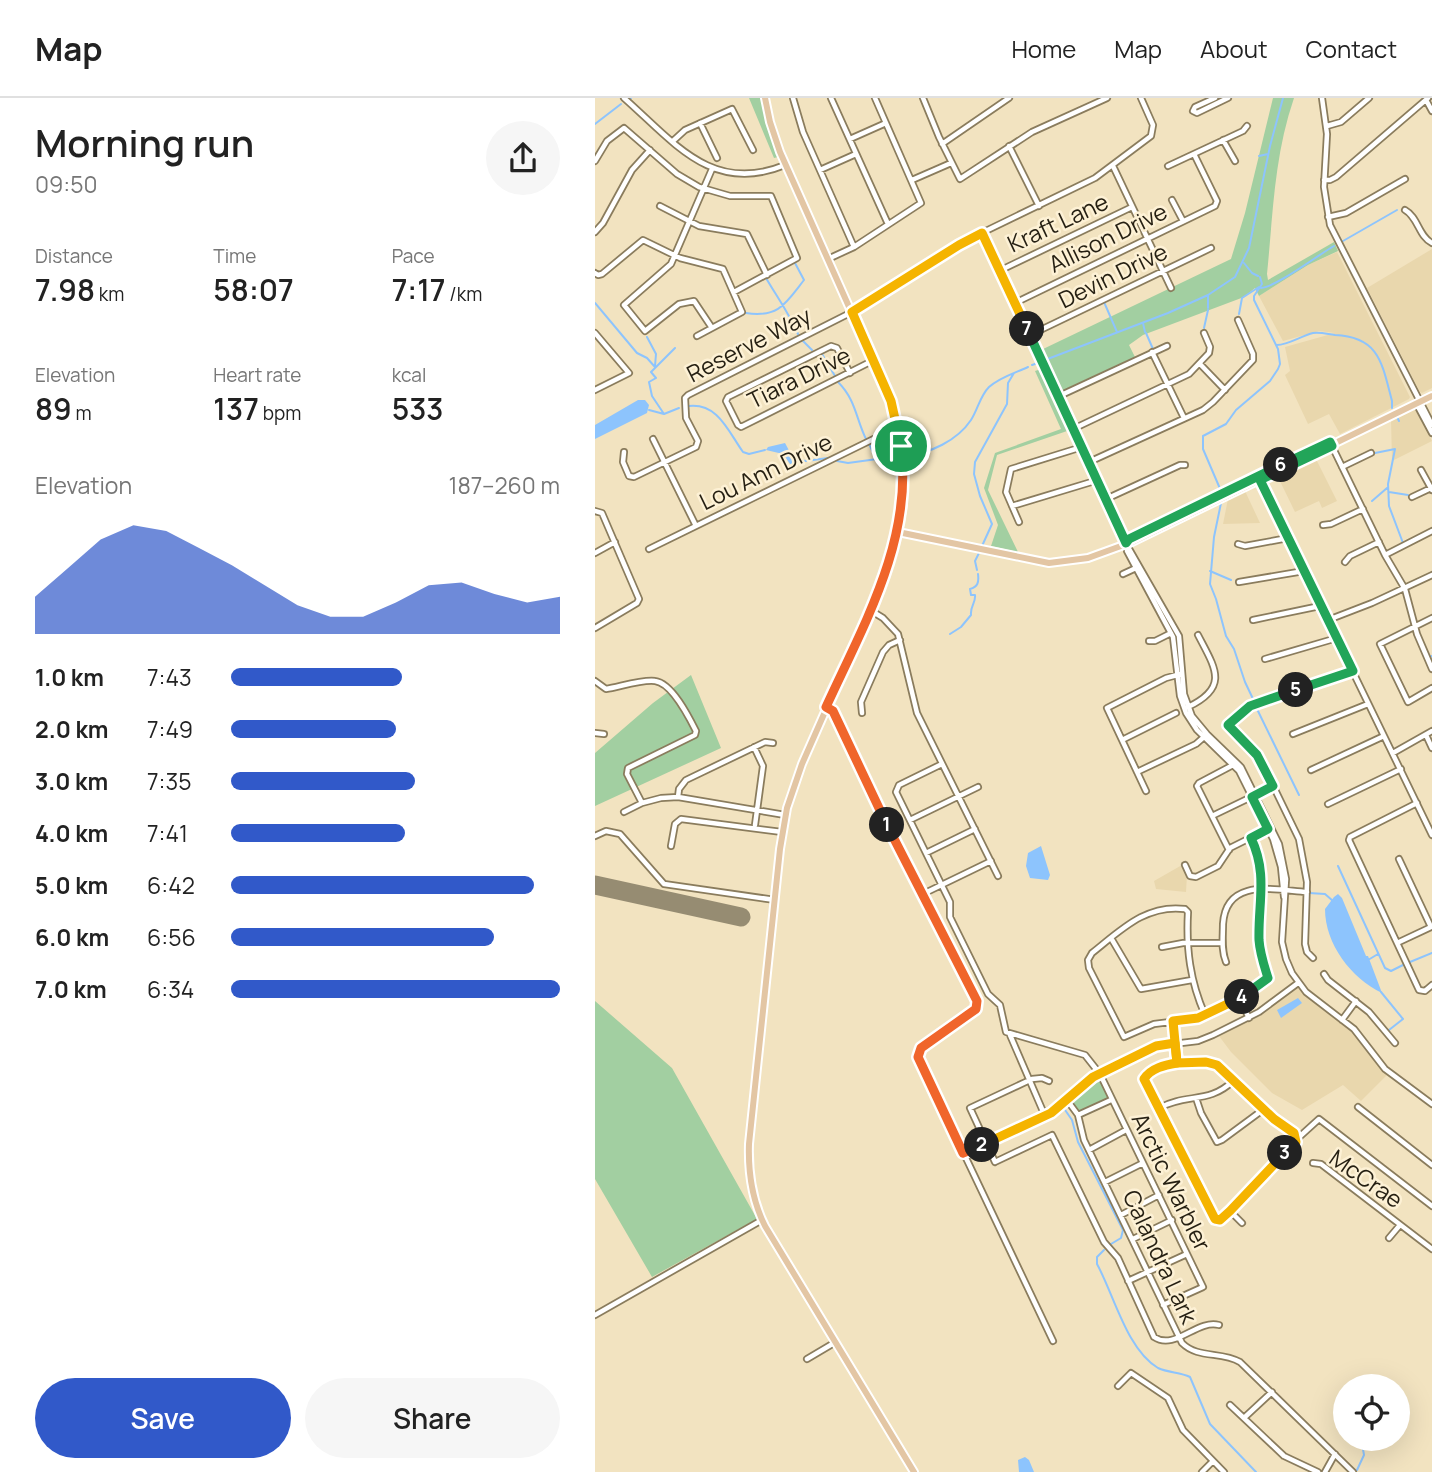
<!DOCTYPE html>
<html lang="en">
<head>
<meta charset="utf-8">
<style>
  body { margin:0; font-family:Manrope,sans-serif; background:#f6f6f6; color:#222; height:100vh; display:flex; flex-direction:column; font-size:26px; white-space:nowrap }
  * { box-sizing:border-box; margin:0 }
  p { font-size:23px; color:#767676 }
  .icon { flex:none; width:38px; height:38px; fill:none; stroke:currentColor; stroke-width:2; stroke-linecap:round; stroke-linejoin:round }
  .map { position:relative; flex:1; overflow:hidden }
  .drawer { display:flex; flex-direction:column; background:#fff; width:595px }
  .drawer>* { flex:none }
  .tools { position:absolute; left:738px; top:1276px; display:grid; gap:14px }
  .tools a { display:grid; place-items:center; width:77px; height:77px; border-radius:50%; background:#fff; box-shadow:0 7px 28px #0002; font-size:35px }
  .pin { position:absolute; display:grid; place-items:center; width:60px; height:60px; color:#fff; margin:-30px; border:4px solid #fff; border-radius:50%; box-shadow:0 2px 7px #0007 }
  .km { position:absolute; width:35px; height:35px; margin:-18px; border-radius:50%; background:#222; color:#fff; font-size:19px; line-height:35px; text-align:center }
  .round { display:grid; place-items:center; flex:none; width:74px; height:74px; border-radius:37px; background:#f6f6f6 }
  .summary { display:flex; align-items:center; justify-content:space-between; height:119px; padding:0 35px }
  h1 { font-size:38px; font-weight:600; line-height:52px }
  .figures { display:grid; grid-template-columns:repeat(3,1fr); gap:10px; height:119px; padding:7px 35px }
  .figures div { display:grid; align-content:center }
  .figures b { font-size:30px; font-weight:600 }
  .figures small { font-size:19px; font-weight:400 }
  .figures p { font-size:19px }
  .chart { height:196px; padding:14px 35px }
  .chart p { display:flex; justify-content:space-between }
  .chart svg { width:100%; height:126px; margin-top:7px; fill:#3159c9; opacity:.7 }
  .action { display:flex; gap:14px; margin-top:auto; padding:14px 35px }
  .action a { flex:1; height:80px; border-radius:42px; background:#3159c9; color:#fff; font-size:28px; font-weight:600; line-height:80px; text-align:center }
  .action a+a { background:#f6f6f6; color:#222 }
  ul { padding:0 35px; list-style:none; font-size:23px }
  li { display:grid; grid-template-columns:112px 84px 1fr; align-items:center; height:52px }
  li i { height:18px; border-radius:9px; background:#3159c9 }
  header { display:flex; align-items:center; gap:42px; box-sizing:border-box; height:98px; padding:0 35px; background:#fff; border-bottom:2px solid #e0e0e0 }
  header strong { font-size:33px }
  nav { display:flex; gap:38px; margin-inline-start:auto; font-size:24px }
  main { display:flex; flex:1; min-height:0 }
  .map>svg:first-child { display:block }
  .built { fill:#e9d7ad }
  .green { fill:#a2cfa1 }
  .water { fill:#8dc4fd }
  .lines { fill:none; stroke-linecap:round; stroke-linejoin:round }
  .stream { stroke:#8dc4fd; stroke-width:2 }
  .runway { stroke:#968c72; stroke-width:19 }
  .minor-casing { stroke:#8a7c5d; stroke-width:8 }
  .major-casing { stroke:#fff; stroke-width:10 }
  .minor { stroke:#fff; stroke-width:4.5 }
  .major { stroke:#e3c6a4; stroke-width:6 }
  .split-1-casing { stroke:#fff; stroke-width:14 }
  .split-2-casing { stroke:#fff; stroke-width:14 }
  .split-3-casing { stroke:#fff; stroke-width:14 }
  .split-4-casing { stroke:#fff; stroke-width:14 }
  .split-5-casing { stroke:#fff; stroke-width:14 }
  .split-6-casing { stroke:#fff; stroke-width:14 }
  .split-7-casing { stroke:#fff; stroke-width:14 }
  .split-8-casing { stroke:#fff; stroke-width:14 }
  .split-1 { stroke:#f0652b; stroke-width:9 }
  .split-2 { stroke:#f0652b; stroke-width:9 }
  .split-3 { stroke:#f5b400; stroke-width:9 }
  .split-4 { stroke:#f5b400; stroke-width:9 }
  .split-5 { stroke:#22a559; stroke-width:9 }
  .split-6 { stroke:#22a559; stroke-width:9 }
  .split-7 { stroke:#22a559; stroke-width:9 }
  .split-8 { stroke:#f5b400; stroke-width:9 }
  .labels { text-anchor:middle; stroke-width:5; stroke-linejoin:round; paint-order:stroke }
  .street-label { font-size:23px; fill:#251f12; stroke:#fdf1d5 }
</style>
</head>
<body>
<header>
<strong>Map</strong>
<nav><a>Home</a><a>Map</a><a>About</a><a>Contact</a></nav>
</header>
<main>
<section class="drawer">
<div class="summary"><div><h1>Morning run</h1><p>09:50</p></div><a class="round"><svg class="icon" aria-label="share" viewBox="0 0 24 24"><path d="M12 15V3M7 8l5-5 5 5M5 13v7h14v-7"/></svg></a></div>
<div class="figures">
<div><p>Distance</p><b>7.98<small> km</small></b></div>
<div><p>Time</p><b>58:07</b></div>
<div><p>Pace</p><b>7:17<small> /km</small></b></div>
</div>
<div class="figures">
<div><p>Elevation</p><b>89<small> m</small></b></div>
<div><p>Heart rate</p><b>137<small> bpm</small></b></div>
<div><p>kcal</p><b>533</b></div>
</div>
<div class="chart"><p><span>Elevation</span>187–260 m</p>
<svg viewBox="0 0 160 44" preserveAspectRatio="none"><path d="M0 44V31L10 21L20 11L30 6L40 8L50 14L60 20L70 27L80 34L90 38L100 38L110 33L120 27L130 26L140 30L150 33L160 31V44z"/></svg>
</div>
<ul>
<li><b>1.0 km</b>7:43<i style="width:52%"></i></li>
<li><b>2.0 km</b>7:49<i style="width:50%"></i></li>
<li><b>3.0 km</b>7:35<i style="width:56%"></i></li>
<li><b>4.0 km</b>7:41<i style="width:53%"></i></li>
<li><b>5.0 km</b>6:42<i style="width:92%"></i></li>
<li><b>6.0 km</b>6:56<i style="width:80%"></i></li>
<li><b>7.0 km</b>6:34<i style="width:100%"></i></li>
</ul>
<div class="action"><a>Save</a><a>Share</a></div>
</section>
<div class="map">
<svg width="837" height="1374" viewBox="0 0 837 1374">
  <rect width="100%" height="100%" fill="#f2e3c0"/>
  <path class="built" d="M837,151V290L827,295L825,294L772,190Z
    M742,154L815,299L814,301L745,336L734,316L713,326L690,277L695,273L690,249L740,235L724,233L688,243L664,198L713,167Z
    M818,311H821L837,343L797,363L796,322Z
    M720,359L742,403L727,410L724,403L700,414L682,377Z
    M650,393L665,425L628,426L633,401Z
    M587,767L592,777L591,794L561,791L559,783Z
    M703,889L724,909L762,937L793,976L766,1003L748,987L707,1012L677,995L636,954L624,938L664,918Z"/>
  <path class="green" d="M154,0H167L183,59L179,60Z
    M678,0H699C679,58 678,117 672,176L673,182L739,144L743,153L713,167L664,198L660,190L649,199L548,237L534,247L540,259L464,294L446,252L636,161L650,115Z
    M446,271L475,332L402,357L393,392L423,454L396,448L403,427L389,390L400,355L466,331L440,273Z
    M96,577L126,650L0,708V655L58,605Z
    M0,903L77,970L162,1121L57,1179L0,1081Z
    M503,978L513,1000L483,1013L475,1002L485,991Z"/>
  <path class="water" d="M43,302H50L54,307L52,315L0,341V327Z
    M190,345L198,360V366H195L188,356L171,352L173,349Z
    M446,748L455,777L453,782L435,780L431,768L433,755Z
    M743,796L747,800L771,858H773L787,895C756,880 730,846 730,811L739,799Z
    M703,900L707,905L686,920L682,912Z
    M430,1359L434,1362L439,1374H424L423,1362Z"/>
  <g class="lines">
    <path class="stream" d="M34,1L36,0
      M0,26L26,6
      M664,58L673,56
      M748,143L802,112
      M649,165L657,175L663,178
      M171,180C182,199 194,215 203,236
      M666,190C681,189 723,157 739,148
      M509,204L522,234
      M0,205L42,255L52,260L60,269
      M613,210V197
      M151,215C184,220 191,205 209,182L200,165
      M644,216L647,200L664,189
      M548,225L550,234
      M609,230L613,212
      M551,235L558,251
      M52,239L61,256L60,268
      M208,243L217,252
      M682,247C693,247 706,238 718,235C726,234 732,236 740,237C785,239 787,266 797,303V310
      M80,250L56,274L61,280L54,284L57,298L69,316L84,310
      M227,256L240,278
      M450,262L573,215L613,197L640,179L654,150L675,48L688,0
      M437,267L443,265
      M243,284C261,302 261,321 271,341
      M94,308C123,305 133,333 148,354L154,356L170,352
      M54,312L69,316
      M802,319L804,323
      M274,346L281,360
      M780,355L800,351L793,386L794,408L808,445
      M311,358C335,355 362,343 376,322C383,311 385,298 394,289C405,279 420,275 433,269
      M197,361L211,363L233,360
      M242,363L253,365L304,358
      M626,393L608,351V338L631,326L641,312L675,283L683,271L685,266L683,251L659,202V198L667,186L665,179
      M794,394L813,397
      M777,403L792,390
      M626,405L619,439L615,486L621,501L631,538L639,551L650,584L659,603
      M387,448L397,426L385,398L379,376L380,364L412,306L413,285L419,275
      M382,472L380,463L385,453
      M615,473L636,482
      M355,536L366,529L376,517C375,508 381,505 380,497H376L375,491C383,489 384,484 383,476
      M835,559L837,558
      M661,609L704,697
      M743,768L790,870L796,873L808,867
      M714,795L730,796L738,803
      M773,862L783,856
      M815,864L837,855
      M786,894L808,921L794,932
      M468,1009L477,1022L483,1044L528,1132L526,1140L516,1146
      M509,1152L502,1159V1166C519,1197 532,1252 563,1270C574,1275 585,1274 595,1279L615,1326L661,1374
      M762,1372L769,1357L766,1340"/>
    <path class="runway" d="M0,787L146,819"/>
    <defs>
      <path id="minor" d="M29,0C79,44 117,97 190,67
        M198,0L208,34L259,149
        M236,0L293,126
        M328,0L344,39L365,81L437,34L512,0
        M620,0L600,9L598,13L602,15L633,0
        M727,0L732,36L729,89L735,127L837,327
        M831,2L837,13
        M105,25L122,60
        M732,28L746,24L774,0
        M255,41L291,25
        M628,42L640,63
        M78,43L90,32L137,11L158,52
        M347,46L414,0
        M414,48L444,108
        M0,63L12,43L29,30L82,76L104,89L135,98H176L202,160L139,194
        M518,68L576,190
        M573,68L648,33L652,28
        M117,71L76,166L29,207L50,233L84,206L99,203L117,230
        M225,72L261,56
        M317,82L356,65
        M729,82H735L741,79L833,0
        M577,102L588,123
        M65,108L104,128L152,136L172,177
        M810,112C823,119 824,139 837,145
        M733,119L751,115L810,81
        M0,134L8,125L37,72L55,52
        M387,135L462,296V299L487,349L533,449L532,453L578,539L585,598L591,615L602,632L644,673L678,741L686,769L689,799
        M233,161L259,149L326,105L280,0
        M404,173L537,109
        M0,175L3,177L7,176L48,142L85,160L128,171L147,214L102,238
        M420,205L620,108L622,103L599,56
        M0,235L34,275L0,292
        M435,237L616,150
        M557,254L589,320
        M605,266L630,292
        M255,275L242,250L236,248L133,299L131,303L143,327L146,329L279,262
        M462,299L572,248
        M821,305L837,335
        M478,331L594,276L614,255L615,249L609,235
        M58,341L101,428
        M735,344L790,457L810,491L822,536L837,571
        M29,354L28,364L34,378L39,379L101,349L103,343L91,320L90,300L93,297L257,214L368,144L500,80L556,38L558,27L546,0
        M494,364L608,312L618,304L658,262V256L643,222
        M747,369L776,355
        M826,372L837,392
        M663,378L837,737
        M817,399L836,390
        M511,401L585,367H590
        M417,408L503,382
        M0,413L7,415L44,501L42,505L0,530
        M424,424L411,394L416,371L487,349
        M728,427L736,426L768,411
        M643,446L650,448L693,440
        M533,449L584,538L589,596L597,618L612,636L646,669L684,746L691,781L687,844L691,861L697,875L711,894L759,931L790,971L837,1006
        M54,451L303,329
        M0,455L20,444
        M790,457L837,433
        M750,464L755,458L784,444
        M528,476L541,470
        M644,484L709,473
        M275,512L288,520L303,536L322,615L403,778
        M837,520L785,546L813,604L837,590
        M658,522L725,508
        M733,522L777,505L837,477
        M554,543H560L576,535
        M670,561L742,540
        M0,583L11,591C24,589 48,581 60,583C77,585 94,619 101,633L100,637L33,670L32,676L47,705L66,700L83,699L190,717
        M232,609L238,613L294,730L382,900L381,911L326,950L323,959L458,1243
        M593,609C635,589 620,570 603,537
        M267,615L266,604L288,554L294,547L305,542
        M0,635L9,636
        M698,636L773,606
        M831,637L837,650
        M527,642L581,615
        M159,649L168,668L160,727
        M798,655L837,633
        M347,666L304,687L301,694L355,804V819L393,896L405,907L411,934L490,957L505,976L608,1189L568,1207
        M716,672L789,638
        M542,674L601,646L609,639
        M551,693L512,610L571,580L586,576
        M83,699L84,691L91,682L170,644L178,645
        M822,705L755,739L754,742L824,892L830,893L837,887
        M733,706L806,671
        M29,714L47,705
        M617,718L679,688
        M315,722L383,689
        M0,738L11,733L25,736L69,786L180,802
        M76,748L80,726L86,721L187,734
        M634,752L602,688L604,685L638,667
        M331,755L380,731
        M804,761L836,829
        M590,767L595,778L601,779L623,768L635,750L673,731
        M332,794L396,763
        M516,840L546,891L597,882
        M802,845L836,829
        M567,849L588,845H627
        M718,860L712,854L710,846L712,784L704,741L667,665L659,653L633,627L659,607L758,573
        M631,864C626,852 628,839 628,826C631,779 680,792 712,794
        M729,876L733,882L774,914L800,945
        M644,900L654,920
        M610,917C595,883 591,851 593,814L590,811C551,806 526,832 497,855L493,862L494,870L529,939L559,926L599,921L610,917L652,896L672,880C669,869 666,859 665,848C661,807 675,780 656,740
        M747,922L761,903
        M578,923L582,965
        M415,937L450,1018
        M612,964L626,970L676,1018L699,1035L702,1041L635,1113L623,1122L619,1119L549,981C562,962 591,965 612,964Z
        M454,983L447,980L437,981L375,1010L400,1064L457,1037L509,1144L523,1160L559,1239C580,1253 602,1221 624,1227
        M601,1000L606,1015L622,1044L627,1042L669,1011
        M472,1002L483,1017L489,1042L587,1245C603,1261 626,1253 645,1264L758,1374
        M763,1009L837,1067
        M564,1010C592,995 614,1006 638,983
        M483,1017L516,1002
        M702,1041L724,1021L837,1108
        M494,1052L531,1032
        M368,1055L456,1015L498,979L561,948L603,943L618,937L664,914L703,885
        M718,1065L726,1066L837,1151
        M510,1084L548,1065
        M635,1113L647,1125
        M526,1117L564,1097
        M794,1140L805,1127
        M538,1141L577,1122
        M533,1183L592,1156
        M0,1217L167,1122
        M212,1261L239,1245
        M523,1288L536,1275L573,1300L588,1332L629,1374
        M635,1307L689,1358L723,1374
        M650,1319L677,1294
        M607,1374L618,1363
        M730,1374L740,1356"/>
      <path id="major" d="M170,0L175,24L185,54L296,303L303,329L309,373L308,406L303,434L292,473L207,666L192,710L185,751L154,1046C153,1075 157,1102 170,1128L319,1374
        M560,428L613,403
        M303,434L454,465L493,460L537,444L837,298"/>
    </defs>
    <use href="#minor" class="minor-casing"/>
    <use href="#major" class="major-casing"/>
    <use href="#minor" class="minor"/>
    <use href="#major" class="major"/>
  </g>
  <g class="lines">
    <defs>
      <path id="split-1" d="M292,727L238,613L231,609C269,526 318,442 306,348"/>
      <path id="split-2" d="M292,727L382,903L381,911L326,950L323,959L368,1055L387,1047"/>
      <path id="split-3" d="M387,1047L456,1015L498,979L561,948L580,945L582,965L611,964L622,967L679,1021L699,1035L701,1044L690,1055"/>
      <path id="split-4" d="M647,899L603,920L578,923L582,965C570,967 556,970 549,981L620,1121L625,1122L635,1113L690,1055"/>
      <path id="split-5" d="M647,899L673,880C669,867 665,856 664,842C663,804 673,776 656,740L673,731L657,699L678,688L662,657L633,627L655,608L701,592"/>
      <path id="split-6" d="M686,367L735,344L737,348L665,382L758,573L701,592"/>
      <path id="split-7" d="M432,231L531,445L534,441L686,367"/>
      <path id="split-8" d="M306,348L296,303L257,214L364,147L387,135L432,231"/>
    </defs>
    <use href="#split-1" class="split-1-casing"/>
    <use href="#split-2" class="split-2-casing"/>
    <use href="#split-3" class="split-3-casing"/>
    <use href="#split-4" class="split-4-casing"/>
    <use href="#split-5" class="split-5-casing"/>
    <use href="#split-6" class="split-6-casing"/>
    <use href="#split-7" class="split-7-casing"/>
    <use href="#split-8" class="split-8-casing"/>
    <use href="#split-1" class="split-1"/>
    <use href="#split-2" class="split-2"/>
    <use href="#split-3" class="split-3"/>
    <use href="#split-4" class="split-4"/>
    <use href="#split-5" class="split-5"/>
    <use href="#split-6" class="split-6"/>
    <use href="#split-7" class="split-7"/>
    <use href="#split-8" class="split-8"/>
  </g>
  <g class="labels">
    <g class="street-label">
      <text transform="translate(463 125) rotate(-25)" y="8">Kraft Lane</text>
      <text transform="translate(513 140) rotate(-26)" y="8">Allison Drive</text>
      <text transform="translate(518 178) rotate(-26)" y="8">Devin Drive</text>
      <text transform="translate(154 247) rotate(-27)" y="8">Reserve Way</text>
      <text transform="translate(204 280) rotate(-26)" y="8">Tiara Drive</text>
      <text transform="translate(171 374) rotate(-26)" y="8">Lou Ann Drive</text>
      <text transform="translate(771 1081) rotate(35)" y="8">McCrae</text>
      <text transform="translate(576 1084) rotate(64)" y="8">Arctic Warbler</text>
      <text transform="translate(565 1159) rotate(65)" y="8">Calandra Lark</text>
    </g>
  </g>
</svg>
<div class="tools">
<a><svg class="icon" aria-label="locate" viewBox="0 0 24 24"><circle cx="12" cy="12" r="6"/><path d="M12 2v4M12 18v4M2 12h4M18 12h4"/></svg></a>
</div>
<div class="pin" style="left:306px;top:348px;background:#1e9e55"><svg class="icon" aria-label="arrive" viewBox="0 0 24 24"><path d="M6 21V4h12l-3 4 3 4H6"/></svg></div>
<b class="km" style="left:292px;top:727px">1</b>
<b class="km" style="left:387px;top:1047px">2</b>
<b class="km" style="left:690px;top:1055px">3</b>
<b class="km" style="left:647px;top:899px">4</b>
<b class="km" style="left:701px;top:592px">5</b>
<b class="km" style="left:686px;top:367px">6</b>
<b class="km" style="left:432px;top:231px">7</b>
</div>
</main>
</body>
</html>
